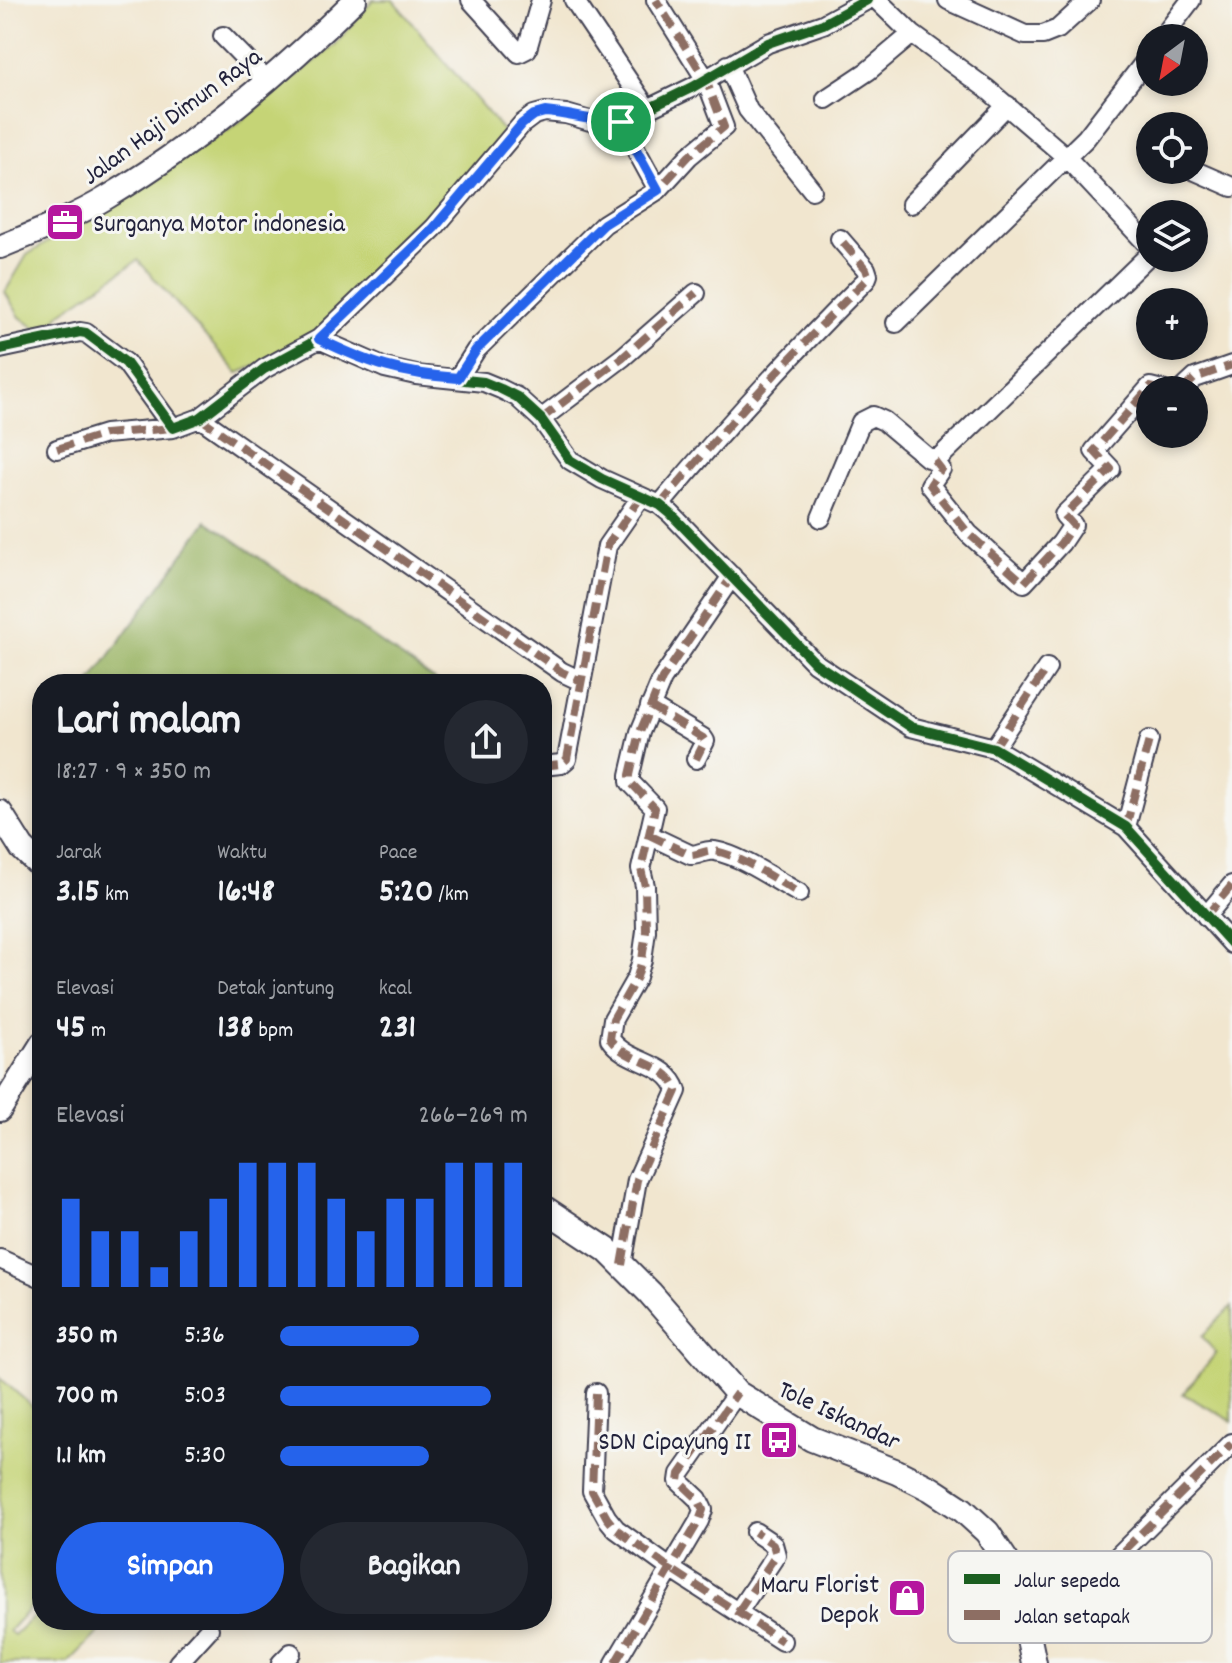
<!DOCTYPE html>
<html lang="id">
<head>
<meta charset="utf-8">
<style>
  body { margin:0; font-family:Dekko,sans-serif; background:#242831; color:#f1f3f6; height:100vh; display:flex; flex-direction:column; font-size:30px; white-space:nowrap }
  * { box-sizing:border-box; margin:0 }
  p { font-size:26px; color:#9ea1a6 }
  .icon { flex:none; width:44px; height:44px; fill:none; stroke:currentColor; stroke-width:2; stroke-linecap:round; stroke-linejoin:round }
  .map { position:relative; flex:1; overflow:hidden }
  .details { position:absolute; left:32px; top:674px; width:520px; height:956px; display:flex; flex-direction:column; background:#171b24; border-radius:32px; box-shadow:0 4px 12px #0003 }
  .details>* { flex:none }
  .needle { width:52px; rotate:212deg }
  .controls { position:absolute; left:1136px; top:24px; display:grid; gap:16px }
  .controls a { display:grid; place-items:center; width:72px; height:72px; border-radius:50%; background:#171b24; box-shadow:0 4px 12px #0003; font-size:40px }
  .pin { position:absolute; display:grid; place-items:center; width:68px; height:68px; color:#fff; margin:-34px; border:4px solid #fff; border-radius:50%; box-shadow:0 2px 8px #0007 }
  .round { display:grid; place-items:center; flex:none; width:84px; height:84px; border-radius:42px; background:#242831 }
  .head { display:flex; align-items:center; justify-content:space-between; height:136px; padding:0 24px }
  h1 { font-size:44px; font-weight:700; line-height:60px }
  .metrics { display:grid; grid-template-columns:repeat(3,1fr); gap:12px; height:136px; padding:8px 24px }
  .metrics div { display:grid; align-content:center }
  .metrics b { font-size:34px; font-weight:700 }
  .metrics small { font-size:22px; font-weight:400 }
  .metrics p { font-size:22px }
  .chart { height:224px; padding:16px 24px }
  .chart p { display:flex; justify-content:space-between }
  .chart svg { width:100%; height:144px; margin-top:8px; stroke:#2563eb; stroke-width:6 }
  .button { display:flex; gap:16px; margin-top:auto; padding:16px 24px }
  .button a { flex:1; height:92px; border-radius:48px; background:#2563eb; color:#fff; font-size:32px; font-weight:700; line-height:92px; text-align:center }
  .button a+a { background:#242831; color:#f1f3f6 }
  ul { padding:0 24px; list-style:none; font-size:26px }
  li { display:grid; grid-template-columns:128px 96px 1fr; align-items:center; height:60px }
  li i { height:20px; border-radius:10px; background:#2563eb }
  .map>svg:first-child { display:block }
  .green { fill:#c5d476; stroke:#747b58; stroke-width:2 }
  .forest { fill:#9cb667; stroke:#5f6c51; stroke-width:2 }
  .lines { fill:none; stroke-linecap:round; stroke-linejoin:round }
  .minor-casing { stroke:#413f51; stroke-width:22 }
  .tertiary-casing { stroke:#413f51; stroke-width:26 }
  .secondary-casing { stroke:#413f51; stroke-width:28 }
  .minor { stroke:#fff; stroke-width:18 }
  .tertiary { stroke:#fff; stroke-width:22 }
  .secondary { stroke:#fff; stroke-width:24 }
  .quiet { stroke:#8d6e63; stroke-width:8; stroke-dasharray:16 8; stroke-linecap:butt }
  .cycleway-casing { stroke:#f6f6f2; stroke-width:15 }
  .cycleway { stroke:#1b5e20; stroke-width:10 }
  .route-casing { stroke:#fff; stroke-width:16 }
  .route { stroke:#2563eb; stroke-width:10 }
  .labels { text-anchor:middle; stroke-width:6; stroke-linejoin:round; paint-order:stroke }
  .street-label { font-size:26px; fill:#22223b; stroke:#f6f6f2 }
  .poi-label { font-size:26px; fill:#22223b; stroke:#f6f6f2; text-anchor:end }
  .key { fill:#f6f6f2; stroke:#b6b6bb; stroke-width:2 }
  .key-label { font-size:22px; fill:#22223b }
</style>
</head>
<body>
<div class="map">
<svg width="1232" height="1663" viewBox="0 0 1232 1663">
  <rect width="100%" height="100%" fill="#f6f6f2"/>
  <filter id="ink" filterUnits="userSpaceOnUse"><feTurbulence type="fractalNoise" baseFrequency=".0125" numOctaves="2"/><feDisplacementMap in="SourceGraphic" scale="16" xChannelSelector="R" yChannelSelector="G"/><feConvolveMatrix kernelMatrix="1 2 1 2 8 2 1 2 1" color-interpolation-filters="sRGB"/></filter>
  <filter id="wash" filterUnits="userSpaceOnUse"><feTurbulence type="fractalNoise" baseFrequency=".006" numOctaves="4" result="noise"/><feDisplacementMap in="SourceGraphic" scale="32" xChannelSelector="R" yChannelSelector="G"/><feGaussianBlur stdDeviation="1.8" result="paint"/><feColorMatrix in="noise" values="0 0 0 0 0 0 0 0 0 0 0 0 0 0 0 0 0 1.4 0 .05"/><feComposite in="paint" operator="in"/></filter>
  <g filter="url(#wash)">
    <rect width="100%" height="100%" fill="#f1e6cf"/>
    <path class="green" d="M373,0H393L505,133L331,336L238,373L138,260L61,313L43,334L20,317L5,292L27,255L232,128L335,45Z
      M1232,1306V1421L1183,1394L1216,1353L1202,1336Z
      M0,1378L42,1415V1595L9,1631L14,1635L42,1608V1620H111L68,1663H0Z"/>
    <path class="forest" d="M207,521L440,684H89Z"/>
  </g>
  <g filter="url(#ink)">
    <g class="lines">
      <defs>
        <path id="minor" d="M471,0L519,53L527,49L541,0
          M574,0L648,110
          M877,0L912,34L987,89L1065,156L1150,247
          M948,0L1025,35H1043L1058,29L1090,0
          M223,36L267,81
          M1162,38L1191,0
          M728,65L748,110L812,190
          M826,99L868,71L912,34
          M621,122L658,190
          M1193,170L1232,187
          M911,204L1007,105
          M896,323L1086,138L1150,55
          M319,339L385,368L416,375L484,382L501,389L517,397L541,419L570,460L602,479L660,505L671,514L815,663L911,727L994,748L1126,827L1232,944
          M0,349L80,332L86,333L126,363L173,428L200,418L264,369L319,339L434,228L522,124L534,115L545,112L566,114L590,121L621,122L693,87L768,43L823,24L867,0
          M458,378L476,350L604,224L658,190L689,156L724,127L706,80L656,0
          M1182,390L1195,378L1232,365
          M200,418L562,672L581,681
          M541,419L623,357L696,293
          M57,449L105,434L173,428
          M934,460L941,469L930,485L969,534L1024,583L1061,543L1073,525L1064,515L1111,469L1094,451L1150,387L1162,390
          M660,505C725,427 794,352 866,280L868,275L866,269L840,239
          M821,518L861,422L873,416L884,421L928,458H939L1150,254
          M650,706L703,738L705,741L696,759
          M994,748L1047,668
          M542,766L561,764L567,759L607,546L641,497
          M1126,827L1149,740
          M649,835L691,855C699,855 706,849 715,851C742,856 775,880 799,893
          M1206,916L1232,885
          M0,1259L42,1278
          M622,1265L637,1180L677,1091C668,1061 627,1064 610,1039L613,1019L637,977L642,960L646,931L645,886L641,869L655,808L630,782V775L640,732L662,679L732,576
          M596,1393L592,1491L607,1518L616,1529L671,1569L782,1641
          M738,1612L776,1555L773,1544L755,1532
          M1024,1616L1059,1598L1108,1566L1232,1443
          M178,1663L209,1629
          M281,1663L291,1653
          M615,1663L699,1521L703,1510L698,1499L679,1481L680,1474L737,1393"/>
        <path id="tertiary" d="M0,247C36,232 73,218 106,198C198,143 279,75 355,0
          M0,1110L42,1043"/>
        <path id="secondary" d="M0,813L22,848L42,867
          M542,1207L607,1250L650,1293L737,1393L812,1439L897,1472L931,1489L963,1510L987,1532L1007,1562L1021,1601L1034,1663"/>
      </defs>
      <use href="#minor" class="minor-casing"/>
      <use href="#tertiary" class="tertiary-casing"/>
      <use href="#secondary" class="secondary-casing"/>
      <use href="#minor" class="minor"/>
      <use href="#tertiary" class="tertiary"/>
      <use href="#secondary" class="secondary"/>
      <path class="quiet" d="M615,122H621L658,190
        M458,378L476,350L604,224L658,190L689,156L724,127L706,80L656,0
        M1182,390L1195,378L1232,365
        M200,418L562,672L581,681
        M541,419L623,357L696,293
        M57,449L105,434L173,428
        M934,460L941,469L930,485L969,534L1024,583L1061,543L1073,525L1064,515L1111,469L1094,451L1150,387L1162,390
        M660,505C725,427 794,352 866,280L868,275L866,269L840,239
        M650,706L703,738L705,741L696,759
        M994,748L1047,668
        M542,766L561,764L567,759L607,546L641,497
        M1126,827L1149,740
        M649,835L691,855C699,855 706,849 715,851C742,856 775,880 799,893
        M1206,916L1232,885
        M622,1265L637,1180L677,1091C668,1061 627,1064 610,1039L613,1019L637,977L642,960L646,931L645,886L641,869L655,808L630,782V775L640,732L662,679L732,576
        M596,1393L592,1491L607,1518L616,1529L671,1569L782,1641
        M738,1612L776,1555L773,1544L755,1532
        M1024,1616L1059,1598L1108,1566L1232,1443
        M615,1663L699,1521L703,1510L698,1499L679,1481L680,1474L737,1393"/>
      <defs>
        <path id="cycleway" d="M319,339L385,368L416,375L484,382L501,389L517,397L541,419L570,460L602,479L660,505L671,514L815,663L911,727L994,748L1126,827L1232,944
          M0,349L80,332L86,333L126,363L173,428L200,418L264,369L319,339L434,228L522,124L534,115L545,112L566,114L590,121L621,122L693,87L768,43L823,24L867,0"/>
      </defs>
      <use href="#cycleway" class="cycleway-casing"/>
      <use href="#cycleway" class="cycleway"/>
    </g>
  </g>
  <g class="lines" filter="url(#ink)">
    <defs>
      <path id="route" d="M545,112C571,114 595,122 621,122L658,190L604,224L476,350L458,378C401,374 370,364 319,339L434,228L522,124L534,115Z"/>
    </defs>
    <use href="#route" class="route-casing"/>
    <use href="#route" class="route"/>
  </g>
  <defs>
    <symbol id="office-square" viewBox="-11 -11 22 22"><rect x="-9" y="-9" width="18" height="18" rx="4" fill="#b5179e" stroke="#f6f6f2"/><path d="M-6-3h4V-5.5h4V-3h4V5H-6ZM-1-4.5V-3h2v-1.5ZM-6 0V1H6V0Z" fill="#fff"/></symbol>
    <symbol id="bus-square" viewBox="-11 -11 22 22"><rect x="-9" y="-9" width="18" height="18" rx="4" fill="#b5179e" stroke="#f6f6f2"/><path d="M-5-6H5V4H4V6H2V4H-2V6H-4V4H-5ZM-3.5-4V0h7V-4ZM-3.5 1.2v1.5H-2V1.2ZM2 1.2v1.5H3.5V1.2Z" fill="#fff"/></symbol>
    <symbol id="shop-square" viewBox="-11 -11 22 22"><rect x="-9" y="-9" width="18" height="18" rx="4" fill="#b5179e" stroke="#f6f6f2"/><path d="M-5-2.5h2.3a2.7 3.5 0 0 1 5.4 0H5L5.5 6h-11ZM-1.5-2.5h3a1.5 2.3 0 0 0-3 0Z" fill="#fff"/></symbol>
  </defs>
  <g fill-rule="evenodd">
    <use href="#office-square" x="43" y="200" width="44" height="44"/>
    <use href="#bus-square" x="757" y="1418" width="44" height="44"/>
    <use href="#shop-square" x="885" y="1576" width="44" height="44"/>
  </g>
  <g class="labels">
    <g class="street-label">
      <text transform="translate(171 115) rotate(-36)" y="9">Jalan Haji Dimun Raya</text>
      <text transform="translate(840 1414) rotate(25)" y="9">Tole Iskandar</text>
    </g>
    <g class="poi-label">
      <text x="93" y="231" text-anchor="start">Surganya Motor indonesia</text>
      <text x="751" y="1449">SDN Cipayung II</text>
      <text x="879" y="1592">Maru Florist<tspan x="879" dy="30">Depok</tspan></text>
    </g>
  </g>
  <rect x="948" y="1551" width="264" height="92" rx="12" class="key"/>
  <rect x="964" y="1574" width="36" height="10" fill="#1b5e20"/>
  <rect x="964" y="1610" width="36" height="10" fill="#8d6e63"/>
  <g class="key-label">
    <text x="1014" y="1587">Jalur sepeda</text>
    <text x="1014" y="1623">Jalan setapak</text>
  </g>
</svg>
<div class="controls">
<a><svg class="needle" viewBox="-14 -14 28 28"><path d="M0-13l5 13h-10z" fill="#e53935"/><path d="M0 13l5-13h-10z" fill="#9ea1a6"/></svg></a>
<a><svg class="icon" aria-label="locate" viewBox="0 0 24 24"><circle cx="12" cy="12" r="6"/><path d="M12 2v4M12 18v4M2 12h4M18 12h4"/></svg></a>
<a><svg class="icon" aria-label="layers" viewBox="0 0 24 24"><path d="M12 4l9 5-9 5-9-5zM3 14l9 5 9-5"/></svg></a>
<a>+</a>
<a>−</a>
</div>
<div class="pin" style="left:621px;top:122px;background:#1e9e55"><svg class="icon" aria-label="arrive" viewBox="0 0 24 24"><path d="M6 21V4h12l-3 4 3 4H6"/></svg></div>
<section class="details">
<div class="head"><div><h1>Lari malam</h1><p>18:27 · 9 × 350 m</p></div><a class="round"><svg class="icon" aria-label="share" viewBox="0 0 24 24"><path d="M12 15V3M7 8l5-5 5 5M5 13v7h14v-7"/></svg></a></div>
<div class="metrics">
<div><p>Jarak</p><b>3.15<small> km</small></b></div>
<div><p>Waktu</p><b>16:48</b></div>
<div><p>Pace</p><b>5:20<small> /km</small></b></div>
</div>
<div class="metrics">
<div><p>Elevasi</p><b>45<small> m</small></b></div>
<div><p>Detak jantung</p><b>138<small> bpm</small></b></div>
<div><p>kcal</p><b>231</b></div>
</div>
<div class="chart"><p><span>Elevasi</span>266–269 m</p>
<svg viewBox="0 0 160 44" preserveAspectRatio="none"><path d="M5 44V17M15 44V27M25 44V27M35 44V38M45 44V27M55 44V17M65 44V6M75 44V6M85 44V6M95 44V17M105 44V27M115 44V17M125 44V17M135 44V6M145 44V6M155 44V6"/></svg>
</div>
<ul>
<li><b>350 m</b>5:36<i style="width:56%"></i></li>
<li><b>700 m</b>5:03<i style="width:85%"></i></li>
<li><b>1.1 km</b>5:30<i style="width:60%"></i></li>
</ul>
<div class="button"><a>Simpan</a><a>Bagikan</a></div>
</section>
</div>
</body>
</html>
